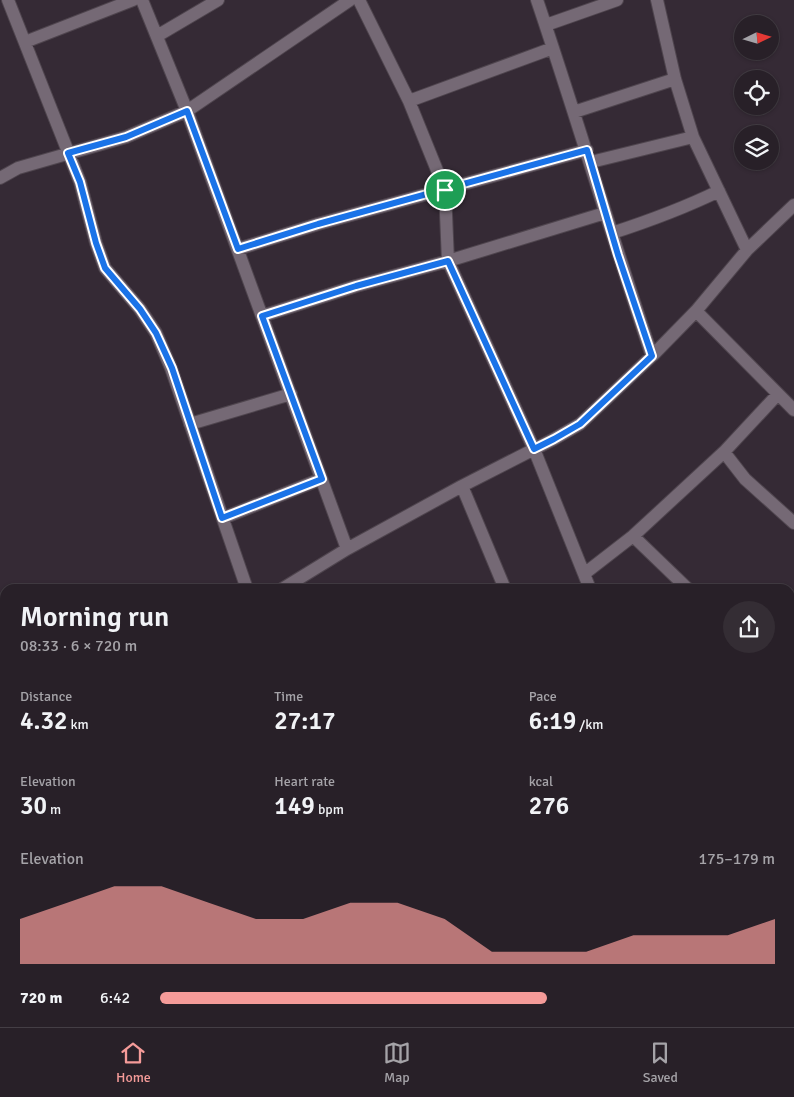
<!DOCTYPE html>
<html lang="en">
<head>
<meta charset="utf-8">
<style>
  body { margin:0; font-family:Signika,sans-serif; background:#342d34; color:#f1f3f6; height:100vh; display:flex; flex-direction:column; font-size:19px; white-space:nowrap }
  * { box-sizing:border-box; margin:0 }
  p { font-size:16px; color:#a5a3a8 }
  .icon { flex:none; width:28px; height:28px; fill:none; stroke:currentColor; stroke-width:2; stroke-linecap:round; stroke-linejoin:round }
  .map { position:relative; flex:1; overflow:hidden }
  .sheet { position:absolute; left:0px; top:584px; width:795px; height:444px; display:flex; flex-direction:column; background:#282028; border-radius:15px 15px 0 0; box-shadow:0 1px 4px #0004,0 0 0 1px #443e45 }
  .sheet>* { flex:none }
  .needle { width:32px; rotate:85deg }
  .buttons { position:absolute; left:734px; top:15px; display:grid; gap:10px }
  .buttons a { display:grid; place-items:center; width:45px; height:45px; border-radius:50%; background:#282028; box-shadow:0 1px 4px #0004,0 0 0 1px #443e45; font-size:25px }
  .pin { position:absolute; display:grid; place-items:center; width:42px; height:42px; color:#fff; margin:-21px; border:2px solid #fff; border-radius:50%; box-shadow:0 1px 5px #0007 }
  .round { display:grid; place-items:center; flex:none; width:52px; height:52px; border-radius:26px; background:#342d34 }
  .head { display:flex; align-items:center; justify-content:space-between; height:85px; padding:0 20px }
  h1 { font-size:28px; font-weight:600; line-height:38px }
  .metrics { display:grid; grid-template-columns:repeat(3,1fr); gap:8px; height:85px; padding:5px 20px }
  .metrics div { display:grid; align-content:center }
  .metrics b { font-size:25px; font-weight:600 }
  .metrics small { font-size:14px; font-weight:400 }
  .metrics p { font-size:14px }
  .chart { height:140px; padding:10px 20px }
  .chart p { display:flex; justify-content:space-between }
  .chart svg { width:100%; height:90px; margin-top:5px; fill:#f59b99; opacity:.7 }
  ul { padding:0 20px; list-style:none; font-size:16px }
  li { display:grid; grid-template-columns:80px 60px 1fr; align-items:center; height:38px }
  li i { height:12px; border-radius:6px; background:#f59b99 }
  .tabs { display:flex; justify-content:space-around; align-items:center; height:70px; border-top:1px solid #443e45; background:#282028; font-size:14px; color:#a5a3a8 }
  .tabs a { display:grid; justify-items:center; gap:2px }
  .tabs .on { color:#f59b99 }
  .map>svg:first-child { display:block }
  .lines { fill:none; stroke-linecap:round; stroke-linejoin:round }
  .minor-casing { stroke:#4f454e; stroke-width:14 }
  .minor { stroke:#756975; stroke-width:12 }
  .route-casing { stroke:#fff; stroke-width:10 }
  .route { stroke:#1a73e8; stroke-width:6 }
</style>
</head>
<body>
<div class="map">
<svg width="794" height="1027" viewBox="0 0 794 1027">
  <rect width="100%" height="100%" fill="#352a35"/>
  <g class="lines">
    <defs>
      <path id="minor" d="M8,0L80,182L96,243L105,268L140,309L156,333L171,368L247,589
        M142,0L187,111L347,549
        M359,0L409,101L445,190L448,261L534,449L590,589
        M537,0C577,118 612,238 652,356
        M657,0L675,79L693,137L747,250
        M546,25L617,0
        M157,36L218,0
        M25,42L133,0
        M409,101L553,48
        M574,112L675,79
        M591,162L693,137
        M0,178L18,168L126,137L187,111L350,0
        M612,233C649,221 684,208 719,191
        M238,249L318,224L587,150
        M696,311L794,410
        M262,316L356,286L448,261L605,213
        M190,424L291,394
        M724,452L745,479L794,523
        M462,486L505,589
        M223,518L321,479
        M633,536L688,589
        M584,574L633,536L724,452L778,394
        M282,589L347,549L462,486L554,439L580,424L652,356L696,311L747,250L794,205
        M790,617L794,613
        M0,626L5,634
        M0,654L5,653
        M790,754H794
        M790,877L794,876
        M0,879L5,878
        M0,952L5,950
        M32,1022L33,1027
        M209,1022L211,1027
        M400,1022L402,1027
        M532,1022L534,1027
        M610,1022L611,1027
        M738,1022L740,1027
        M42,1027L57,1022
        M173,1027L186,1022
        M704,1027L716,1022"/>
    </defs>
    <use href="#minor" class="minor-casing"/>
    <use href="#minor" class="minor"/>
  </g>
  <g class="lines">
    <defs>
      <path id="route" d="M187,111L238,249L318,224L587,150L618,255L652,356L580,424L554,439L534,449L448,261L356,286L262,316L322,479L222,518L172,368L156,333L140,309L105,268L96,243L80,182L68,153L126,137Z"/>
    </defs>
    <use href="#route" class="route-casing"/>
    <use href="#route" class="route"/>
  </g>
</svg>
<div class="buttons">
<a><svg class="needle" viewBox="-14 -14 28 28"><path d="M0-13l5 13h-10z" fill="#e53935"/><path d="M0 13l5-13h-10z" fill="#a5a3a8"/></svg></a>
<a><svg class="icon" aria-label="locate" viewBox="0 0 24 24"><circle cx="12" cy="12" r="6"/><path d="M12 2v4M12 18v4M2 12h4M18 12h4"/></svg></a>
<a><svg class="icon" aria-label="layers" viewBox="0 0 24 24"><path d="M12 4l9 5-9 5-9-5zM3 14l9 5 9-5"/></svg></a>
</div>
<div class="pin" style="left:445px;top:190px;background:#1e9e55"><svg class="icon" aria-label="arrive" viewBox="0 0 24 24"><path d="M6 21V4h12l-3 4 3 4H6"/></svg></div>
<section class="sheet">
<div class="head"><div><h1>Morning run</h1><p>08:33 · 6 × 720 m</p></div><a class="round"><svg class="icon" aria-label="share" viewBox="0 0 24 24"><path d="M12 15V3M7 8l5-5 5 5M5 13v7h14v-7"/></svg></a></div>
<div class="metrics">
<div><p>Distance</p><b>4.32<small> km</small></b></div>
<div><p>Time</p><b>27:17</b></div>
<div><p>Pace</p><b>6:19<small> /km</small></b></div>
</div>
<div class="metrics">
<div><p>Elevation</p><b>30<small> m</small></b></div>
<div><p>Heart rate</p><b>149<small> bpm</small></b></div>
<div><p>kcal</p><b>276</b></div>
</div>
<div class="chart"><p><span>Elevation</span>175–179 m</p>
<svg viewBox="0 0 160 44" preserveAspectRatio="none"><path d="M0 44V22L10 14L20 6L30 6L40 14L50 22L60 22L70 14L80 14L90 22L100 38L110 38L120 38L130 30L140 30L150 30L160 22V44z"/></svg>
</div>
<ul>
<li><b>720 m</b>6:42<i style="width:63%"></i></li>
</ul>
</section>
</div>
<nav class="tabs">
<a class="on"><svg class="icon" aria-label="home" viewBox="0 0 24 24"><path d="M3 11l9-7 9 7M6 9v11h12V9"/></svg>Home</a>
<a><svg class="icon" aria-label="map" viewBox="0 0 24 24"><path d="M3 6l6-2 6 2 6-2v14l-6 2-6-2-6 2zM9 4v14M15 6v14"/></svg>Map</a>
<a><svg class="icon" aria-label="saved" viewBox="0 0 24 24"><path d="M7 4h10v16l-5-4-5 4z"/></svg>Saved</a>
</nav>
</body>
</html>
